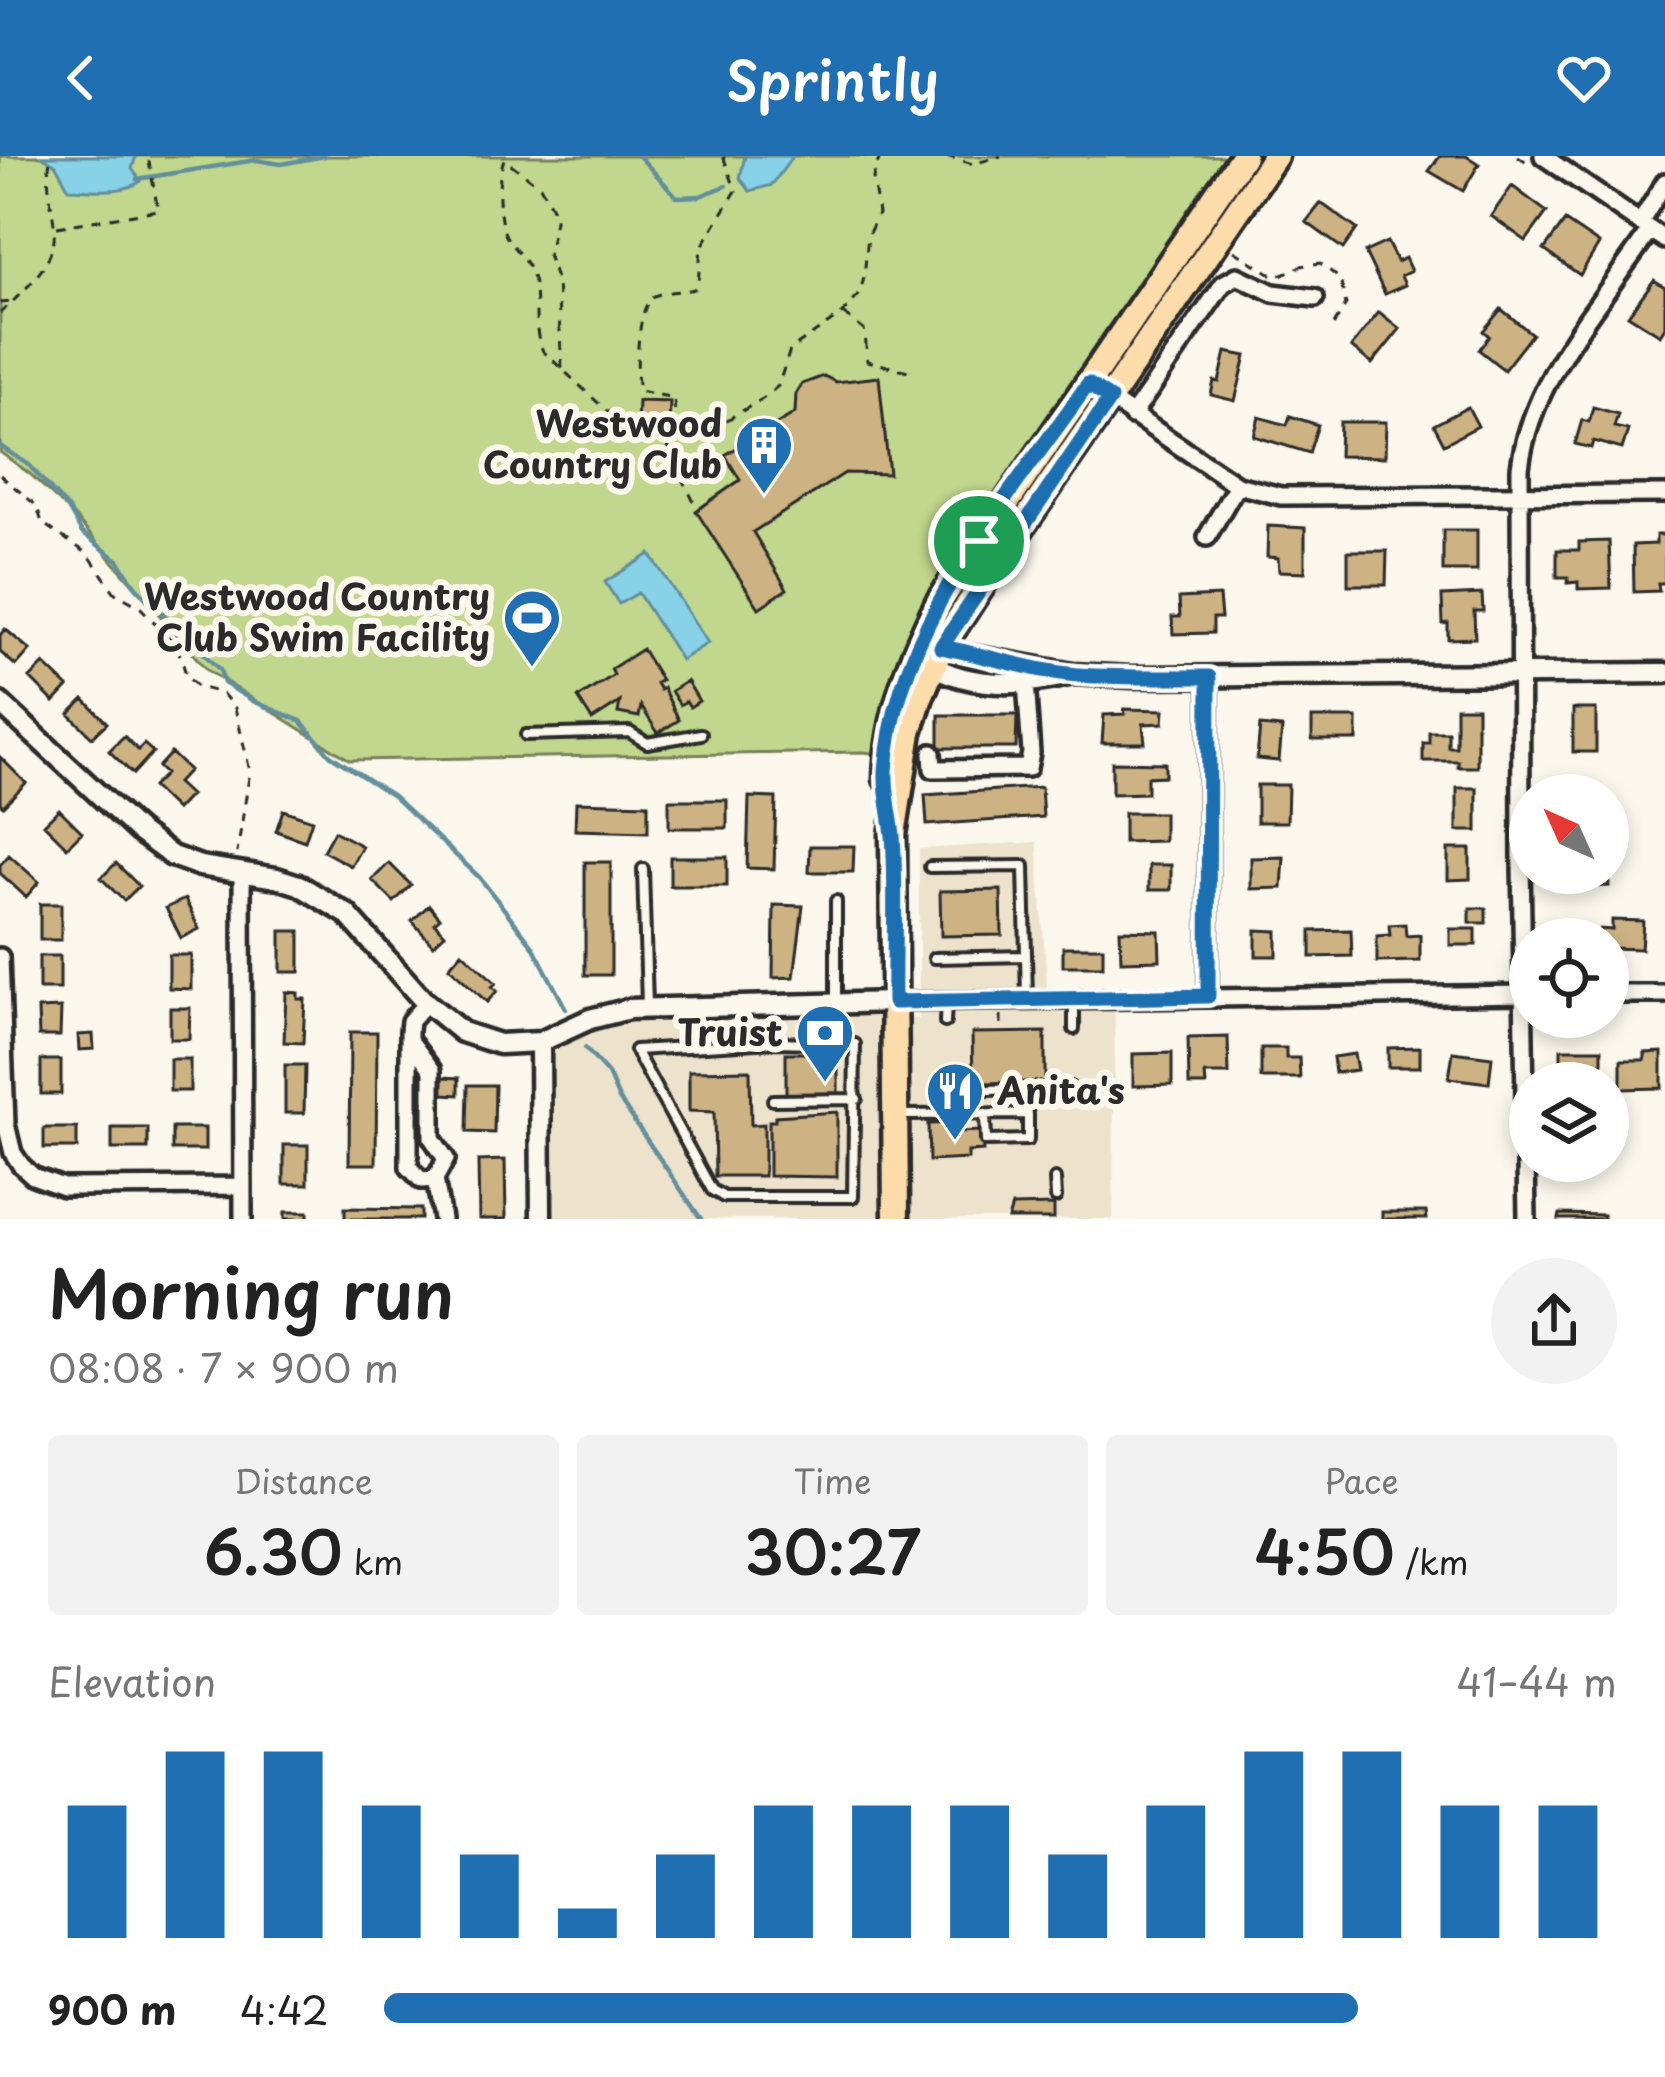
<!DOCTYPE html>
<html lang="en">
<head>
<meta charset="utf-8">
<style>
  body { margin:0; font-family:"Playpen Sans",sans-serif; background:#f2f2f2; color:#222; height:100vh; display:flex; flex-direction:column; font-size:45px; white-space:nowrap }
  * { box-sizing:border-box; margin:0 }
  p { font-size:39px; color:#767676 }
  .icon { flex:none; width:66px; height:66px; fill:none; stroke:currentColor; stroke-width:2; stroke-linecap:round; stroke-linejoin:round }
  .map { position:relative; height:1063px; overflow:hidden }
  .details { display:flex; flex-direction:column; background:#fff; flex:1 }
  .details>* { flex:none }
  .needle { width:78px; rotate:315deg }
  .controls { position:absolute; left:1509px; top:618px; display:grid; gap:24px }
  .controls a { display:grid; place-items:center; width:120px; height:120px; border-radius:50%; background:#fff; box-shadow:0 6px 18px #0003; font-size:60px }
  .pin { position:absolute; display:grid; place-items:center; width:102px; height:102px; color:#fff; margin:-51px; border:6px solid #fff; border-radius:50%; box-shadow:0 3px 12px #0007 }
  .round { display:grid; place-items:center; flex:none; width:126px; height:126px; border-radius:63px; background:#f2f2f2 }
  .headline { display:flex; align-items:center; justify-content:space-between; height:204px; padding:0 48px }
  h1 { font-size:66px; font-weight:600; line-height:90px }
  .stats { display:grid; grid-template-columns:repeat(3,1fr); gap:18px; height:204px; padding:12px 48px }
  .stats div { display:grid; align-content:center; border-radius:12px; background:#f2f2f2; text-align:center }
  .stats b { font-size:60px; font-weight:600 }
  .stats small { font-size:33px; font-weight:400 }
  .stats p { font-size:33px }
  .chart { height:336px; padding:24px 48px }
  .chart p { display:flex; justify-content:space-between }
  .chart svg { width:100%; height:216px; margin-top:12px; stroke:#1f6fb2; stroke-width:6 }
  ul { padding:0 48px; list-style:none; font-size:39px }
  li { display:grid; grid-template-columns:192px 144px 1fr; align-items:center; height:90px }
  li i { height:30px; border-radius:15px; background:#1f6fb2 }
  header { display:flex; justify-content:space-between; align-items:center; height:156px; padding:0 48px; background:#1f6fb2; color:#fff; font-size:54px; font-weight:600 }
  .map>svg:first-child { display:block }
  .built { fill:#ede2cc }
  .green { fill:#c0d78d; stroke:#76815c; stroke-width:3 }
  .water { fill:#88d2e8; stroke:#638f9c; stroke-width:3 }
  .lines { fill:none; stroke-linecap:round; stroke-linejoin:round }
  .stream { stroke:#638f9c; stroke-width:4.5 }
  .building { fill:#cdb283; stroke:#2b2b2b; stroke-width:3 }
  .service-casing { stroke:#2b2b2b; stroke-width:16 }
  .minor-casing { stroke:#2b2b2b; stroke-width:24 }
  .tertiary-casing { stroke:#2b2b2b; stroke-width:27 }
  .primary-casing { stroke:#2b2b2b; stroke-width:33 }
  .path { stroke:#2b2b2b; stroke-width:3; stroke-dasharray:9 9; stroke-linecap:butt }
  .service { stroke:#fbf7ec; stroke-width:8 }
  .minor { stroke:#fbf7ec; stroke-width:15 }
  .tertiary { stroke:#fbf7ec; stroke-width:18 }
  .primary { stroke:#fddcac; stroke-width:24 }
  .route-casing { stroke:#fff; stroke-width:24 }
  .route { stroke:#1f6fb2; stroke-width:15 }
  .labels { text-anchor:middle; stroke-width:12; stroke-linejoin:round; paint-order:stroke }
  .poi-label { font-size:36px; font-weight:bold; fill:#2b2b2b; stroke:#fbf7ec; text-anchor:end }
</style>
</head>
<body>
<header><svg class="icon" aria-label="back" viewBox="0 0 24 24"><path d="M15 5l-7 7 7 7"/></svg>Sprintly<svg class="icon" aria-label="heart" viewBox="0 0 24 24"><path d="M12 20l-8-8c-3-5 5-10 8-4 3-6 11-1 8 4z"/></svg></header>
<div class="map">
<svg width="1665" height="1063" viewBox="0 0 1665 1063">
  <rect width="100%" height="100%" fill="#fbf7ec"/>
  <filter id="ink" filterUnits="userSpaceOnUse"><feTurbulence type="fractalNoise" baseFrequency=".00833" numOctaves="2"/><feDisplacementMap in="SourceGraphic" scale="24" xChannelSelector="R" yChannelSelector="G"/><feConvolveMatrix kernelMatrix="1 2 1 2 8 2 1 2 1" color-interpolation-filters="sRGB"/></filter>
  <g filter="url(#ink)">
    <path class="built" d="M1037,686L1048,843L1115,842L1113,1063H549L553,881L631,846L919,863V693Z"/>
    <path class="green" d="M0,0H1243L960,412L888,599L864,596L350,604L207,514L74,360L30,318L0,296Z"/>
    <path class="water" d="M42,0H136L132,13L141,25C121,39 93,33 69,33L56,9Z
      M745,0H793L772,29L750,35L740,22Z
      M650,398L708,487L681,504L638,437L619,448L605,426Z"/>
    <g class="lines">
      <path class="stream" d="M639,0L677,41L700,40L726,30
        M137,23L256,4L281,8L325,0
        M0,290L29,309L69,354L82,377L118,404L136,431L220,514L224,527L255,546L301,565L330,599L393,640L479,721L533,790L566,853
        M585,892L608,918L619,943L701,1063"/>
    </g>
    <path class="building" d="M1440,0H1466L1479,8L1463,35L1429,15Z
      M1512,30L1547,56L1526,85L1491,60Z
      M1321,47L1357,73L1343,93L1306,66Z
      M1565,65L1599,88L1580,119L1544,94Z
      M1387,86L1397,106L1405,102L1411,115L1401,120L1405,129L1385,138L1365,96Z
      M1654,124L1665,131V171L1660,179L1628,159Z
      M1501,153L1532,178L1504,214L1479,194L1489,180L1483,175Z
      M1379,156L1400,173L1372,208L1351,191Z
      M1226,196L1246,200L1235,245L1211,239L1214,225L1219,226Z
      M824,220L836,226L879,221L889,318L845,317L753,376L787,433L759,452L696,355L740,324L725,299L795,257L796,238L802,228Z
      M638,245L670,246L669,271L637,270Z
      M1468,251L1478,270L1444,288L1434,269Z
      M1593,251L1618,258L1614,271L1628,274L1622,293L1593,285L1591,292L1575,288L1582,264L1589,266Z
      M1290,260L1318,269L1309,297L1254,280L1259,261L1287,269Z
      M1340,266H1386L1385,301L1339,300Z
      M1268,370L1305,372V416L1279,415L1278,402L1267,401Z
      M1443,374H1477V415H1443Z
      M1656,379H1665V427H1658L1659,435L1634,436L1633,389L1656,388Z
      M1609,385L1611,432L1578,433V426L1568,427V421H1557V394H1579V386Z
      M1348,395H1387L1386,429H1348Z
      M1482,438L1483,455H1474L1475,482L1448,483V467L1443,468L1442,440Z
      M1219,440L1221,462H1213V477L1173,478L1172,461H1180L1179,442Z
      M5,473L30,494L16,510L0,496V479Z
      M642,493L661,524L656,527L660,534L663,532L679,564L658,577L641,550L639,561L618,557L620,546L592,564L578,542L614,519L611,513Z
      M44,508L68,531L54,546L30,522Z
      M687,525L699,545L690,551L686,545L680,549L671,535Z
      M84,543L107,567L92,581L69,558Z
      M1456,551H1477V611H1458V605H1423V587H1429V576H1448V591H1456Z
      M1124,553L1164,554L1163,567L1143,568L1145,587H1102L1104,559L1125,558Z
      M1573,553H1596V596H1573Z
      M939,559H1017L1016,592H939Z
      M1312,562H1357V584H1312Z
      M1260,570L1282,572L1279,605L1257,603Z
      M124,580L138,594L144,588L153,596L133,618L109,595Z
      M171,597L189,614L177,627L190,639L176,654L152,631L165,618L158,611Z
      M0,601L26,627L3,650L0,647Z
      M1112,606L1165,607V620L1147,621V637L1112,638Z
      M1257,629H1288L1287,666H1257Z
      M1041,631L1043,661L927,669L925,639Z
      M1457,632H1477V675H1457Z
      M1574,633H1597V639H1574Z
      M749,641L776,642L774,713L747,712Z
      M669,644H727V672H669Z
      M576,646L648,648V676L575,674Z
      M59,653L82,676L67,691L44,668Z
      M283,654L312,664L305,685L276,675Z
      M1124,657H1164V685L1124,686Z
      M334,675L362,690L351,710L323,695Z
      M810,690H854L853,716H809Z
      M1448,693H1470V723L1448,724Z
      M9,699L39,726L26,741L0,717V709Z
      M670,701H727V730H670Z
      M1284,701L1282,732L1251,733V702Z
      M1608,701L1609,730L1587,731V717H1608Z
      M585,706H611V819H585Z
      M116,707L139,730L124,745L101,722Z
      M389,707L411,729L394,746L372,724Z
      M1149,709H1171V734H1149Z
      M1001,734L1002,779L941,780L940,735Z
      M185,743L199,773L181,782L166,752Z
      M40,748H61V784H40Z
      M429,749L440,762L435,767L445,778L433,789L412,765Z
      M774,749L803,750L794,821L773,822Z
      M1470,752H1486V767H1470Z
      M1612,764L1643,765L1641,793L1608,792V783H1599L1600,773L1612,774Z
      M1405,768L1406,780L1420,779V805L1377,806V780L1390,779L1389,769Z
      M1450,773H1476V789H1450Z
      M1120,774L1159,775L1160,804L1121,805Z
      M1256,774L1277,775V800H1256Z
      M1351,774L1352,800L1311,801V775Z
      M281,775H300V816H281Z
      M1063,791H1103V810H1063Z
      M462,796L496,827L492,831L497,835L487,846L449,811Z
      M169,799H191V833L169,832Z
      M39,800H60V833H39Z
      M286,836L298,837V843H305L303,887L284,886Z
      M61,852L60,880H39L38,853Z
      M170,852H190L189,883H170Z
      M350,876H377L376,1008H349Z
      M1045,876V926L973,927L972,877Z
      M93,878L94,893L79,894L78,879Z
      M1228,881L1229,918H1205L1206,929H1189L1188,882Z
      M1420,891V911H1388V892Z
      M1261,892H1286V902H1299L1300,922H1261Z
      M1561,893H1602V918H1561Z
      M1453,896L1492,901L1489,927L1449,922Z
      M1662,896V932L1621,933V904H1645V897Z
      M786,897H838V939H786Z
      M1172,897V929L1133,930V898Z
      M1354,898L1357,914L1335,917L1333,901Z
      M170,903H190V935H170Z
      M41,904H61V938H41Z
      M285,909H305L304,957H285Z
      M750,914L751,969L764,968V1020H715L714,956L689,955V915Z
      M443,921L459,922V939L443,938Z
      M468,929H495L494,977L467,976Z
      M837,956V1021L769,1020V965H775V960Z
      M958,967V976L982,975L983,995L968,996V1003L929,1005L928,968Z
      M44,972H77V992H44Z
      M112,972H148V993H112Z
      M172,972H205V994H172Z
      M284,989H308V1028H284Z
      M505,1004L506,1063H479L478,1005Z
      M1054,1049V1063H1008L1012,1050Z
      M345,1052L421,1053V1063H345Z
      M285,1056H308V1063H285Z
      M1382,1056H1426L1427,1063H1382Z
      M1560,1058L1603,1059V1063H1559Z"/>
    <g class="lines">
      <defs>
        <path id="service" d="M526,579L629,576L647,587L701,578
          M930,711L1024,710L1027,843
          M643,713L647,850
          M934,802L1026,800
          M836,846V745
          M945,866L946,848
          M1074,873V845
          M775,886L855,888L853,1041H724L712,1034L635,894Z
          M944,929L961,935L1070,931
          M773,944L857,943
          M903,959L1028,958V984L986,985L985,958
          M1055,1023L1056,1041"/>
        <path id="minor" d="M1543,0L1665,84
          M1640,67L1665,26
          M1105,240L1237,329L1281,340L1665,338
          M1132,260L1223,128L1237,120L1273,137L1315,142
          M1207,381L1237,329
          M932,597L933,613L1028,612L1031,597L1026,526
          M242,716L243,1063
          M0,801L6,968L13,997L21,1009L33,1020L63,1031L242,1030
          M1608,838H1665
          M1208,840L1209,521
          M894,846L1530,838
          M426,847L410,865L409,875V1011L421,1024L435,1023
          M411,886L432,914V982L446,1003L435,1023
          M435,1023L442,1063
          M1527,1063L1521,705L1520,312C1531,221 1601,148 1650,74"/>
        <path id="tertiary" d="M934,493L1073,518L1131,521L1665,517
          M922,504C966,532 1020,531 1069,519
          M0,547L138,675L172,700L200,710L277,722L299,729L347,758L423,844L462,876L499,888L540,886L590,863L629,853L894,846
          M540,886L541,1063"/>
        <path id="primary" d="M887,623C888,560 911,502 939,446L1243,0
          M896,1063L893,679L909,576L920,541L941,491L978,434L1275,0"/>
      </defs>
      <use href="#service" class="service-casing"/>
      <use href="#minor" class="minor-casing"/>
      <use href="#tertiary" class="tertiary-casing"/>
      <use href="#primary" class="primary-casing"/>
      <path class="path" d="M946,0L973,8L1001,0
        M1518,0L1531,9
        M57,71L158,54L148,0
        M1234,95L1276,121L1301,110L1320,107L1340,123L1346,149L1334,168L1326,170
        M0,147L11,146
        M0,157C25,134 59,106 54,68C51,44 45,25 51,0
        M844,158L865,175L867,205L916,217
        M562,212L557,126L548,99L556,59L540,30L504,3C497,22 497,62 506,80C514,94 527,103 532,120C540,146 531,170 543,195L626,273L667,288L697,353
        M676,277L683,273H712L764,242L778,230L790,194L843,157L859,139L864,122L868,79L878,58L873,22L880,0
        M668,287L676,277L674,242L639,235C635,217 637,148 654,140C665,135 682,136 694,133L698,127L701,92L736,35L723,0
        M0,319L37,350L42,367L88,398L115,437L139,450L177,490L187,521L198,531L222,537L235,552L250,615L237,697
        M1001,859V873"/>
      <use href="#service" class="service"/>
      <use href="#minor" class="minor"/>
      <use href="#tertiary" class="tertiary"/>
      <use href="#primary" class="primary"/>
    </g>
  </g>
  <g class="lines" filter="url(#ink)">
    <defs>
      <path id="route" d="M1088,228L1110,243L941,491C986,499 1031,515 1078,519C1121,522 1165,521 1209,521L1208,840L894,846C893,791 897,735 893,680C891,658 885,638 886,616C894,470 1008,343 1088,228Z"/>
    </defs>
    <use href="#route" class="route-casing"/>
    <use href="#route" class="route"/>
  </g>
  <defs>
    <symbol id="building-pin" viewBox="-11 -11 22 30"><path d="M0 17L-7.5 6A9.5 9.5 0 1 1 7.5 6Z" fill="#1f6fb2" stroke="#fbf7ec"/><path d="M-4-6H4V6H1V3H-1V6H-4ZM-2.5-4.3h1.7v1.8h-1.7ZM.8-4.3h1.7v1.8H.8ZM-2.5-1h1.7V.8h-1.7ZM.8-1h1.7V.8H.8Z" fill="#fff"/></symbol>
    <symbol id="stadium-pin" viewBox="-11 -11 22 30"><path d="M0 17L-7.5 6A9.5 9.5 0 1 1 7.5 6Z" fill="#1f6fb2" stroke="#fbf7ec"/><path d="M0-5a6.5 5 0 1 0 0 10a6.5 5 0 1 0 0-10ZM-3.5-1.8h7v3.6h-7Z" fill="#fff"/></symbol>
    <symbol id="bank-pin" viewBox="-11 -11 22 30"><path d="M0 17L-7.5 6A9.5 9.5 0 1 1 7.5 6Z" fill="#1f6fb2" stroke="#fbf7ec"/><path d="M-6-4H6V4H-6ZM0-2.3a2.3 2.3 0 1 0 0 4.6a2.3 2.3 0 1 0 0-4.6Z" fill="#fff"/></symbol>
    <symbol id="restaurant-pin" viewBox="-11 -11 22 30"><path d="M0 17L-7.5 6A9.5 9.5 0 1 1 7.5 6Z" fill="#1f6fb2" stroke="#fbf7ec"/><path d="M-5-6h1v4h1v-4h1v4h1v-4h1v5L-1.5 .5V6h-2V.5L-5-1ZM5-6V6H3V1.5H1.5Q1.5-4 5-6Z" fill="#fff"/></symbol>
  </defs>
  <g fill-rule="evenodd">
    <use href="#building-pin" x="731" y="256" width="66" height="90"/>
    <use href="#stadium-pin" x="499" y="429" width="66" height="90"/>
    <use href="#bank-pin" x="792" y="844" width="66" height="90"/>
    <use href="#restaurant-pin" x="922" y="902" width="66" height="90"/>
  </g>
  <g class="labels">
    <g class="poi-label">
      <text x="722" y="281">Westwood<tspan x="722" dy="41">Country Club</tspan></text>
      <text x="490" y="454">Westwood Country<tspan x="490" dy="41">Club Swim Facility</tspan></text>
      <text x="783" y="890">Truist</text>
      <text x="997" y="948" text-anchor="start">Anita's</text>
    </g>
  </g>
</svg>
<div class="controls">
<a><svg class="needle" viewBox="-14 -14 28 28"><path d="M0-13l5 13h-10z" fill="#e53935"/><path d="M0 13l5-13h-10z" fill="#767676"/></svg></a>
<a><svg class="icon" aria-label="locate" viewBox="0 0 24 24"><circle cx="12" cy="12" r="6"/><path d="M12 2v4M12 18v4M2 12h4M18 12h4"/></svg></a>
<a><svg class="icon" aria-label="layers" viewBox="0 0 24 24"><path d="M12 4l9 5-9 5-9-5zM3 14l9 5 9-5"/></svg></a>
</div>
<div class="pin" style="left:979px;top:385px;background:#1e9e55"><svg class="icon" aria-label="arrive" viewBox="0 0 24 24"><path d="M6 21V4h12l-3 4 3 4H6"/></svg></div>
</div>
<section class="details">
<div class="headline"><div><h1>Morning run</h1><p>08:08 · 7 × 900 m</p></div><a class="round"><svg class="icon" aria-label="share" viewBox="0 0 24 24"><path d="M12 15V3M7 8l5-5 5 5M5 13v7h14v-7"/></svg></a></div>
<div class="stats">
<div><p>Distance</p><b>6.30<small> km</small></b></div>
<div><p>Time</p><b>30:27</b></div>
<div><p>Pace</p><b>4:50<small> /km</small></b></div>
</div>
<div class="chart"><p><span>Elevation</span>41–44 m</p>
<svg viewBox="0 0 160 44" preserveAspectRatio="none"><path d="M5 44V17M15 44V6M25 44V6M35 44V17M45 44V27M55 44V38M65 44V27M75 44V17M85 44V17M95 44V17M105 44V27M115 44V17M125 44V6M135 44V6M145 44V17M155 44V17"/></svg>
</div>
<ul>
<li><b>900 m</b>4:42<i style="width:79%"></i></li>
</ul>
</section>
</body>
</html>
